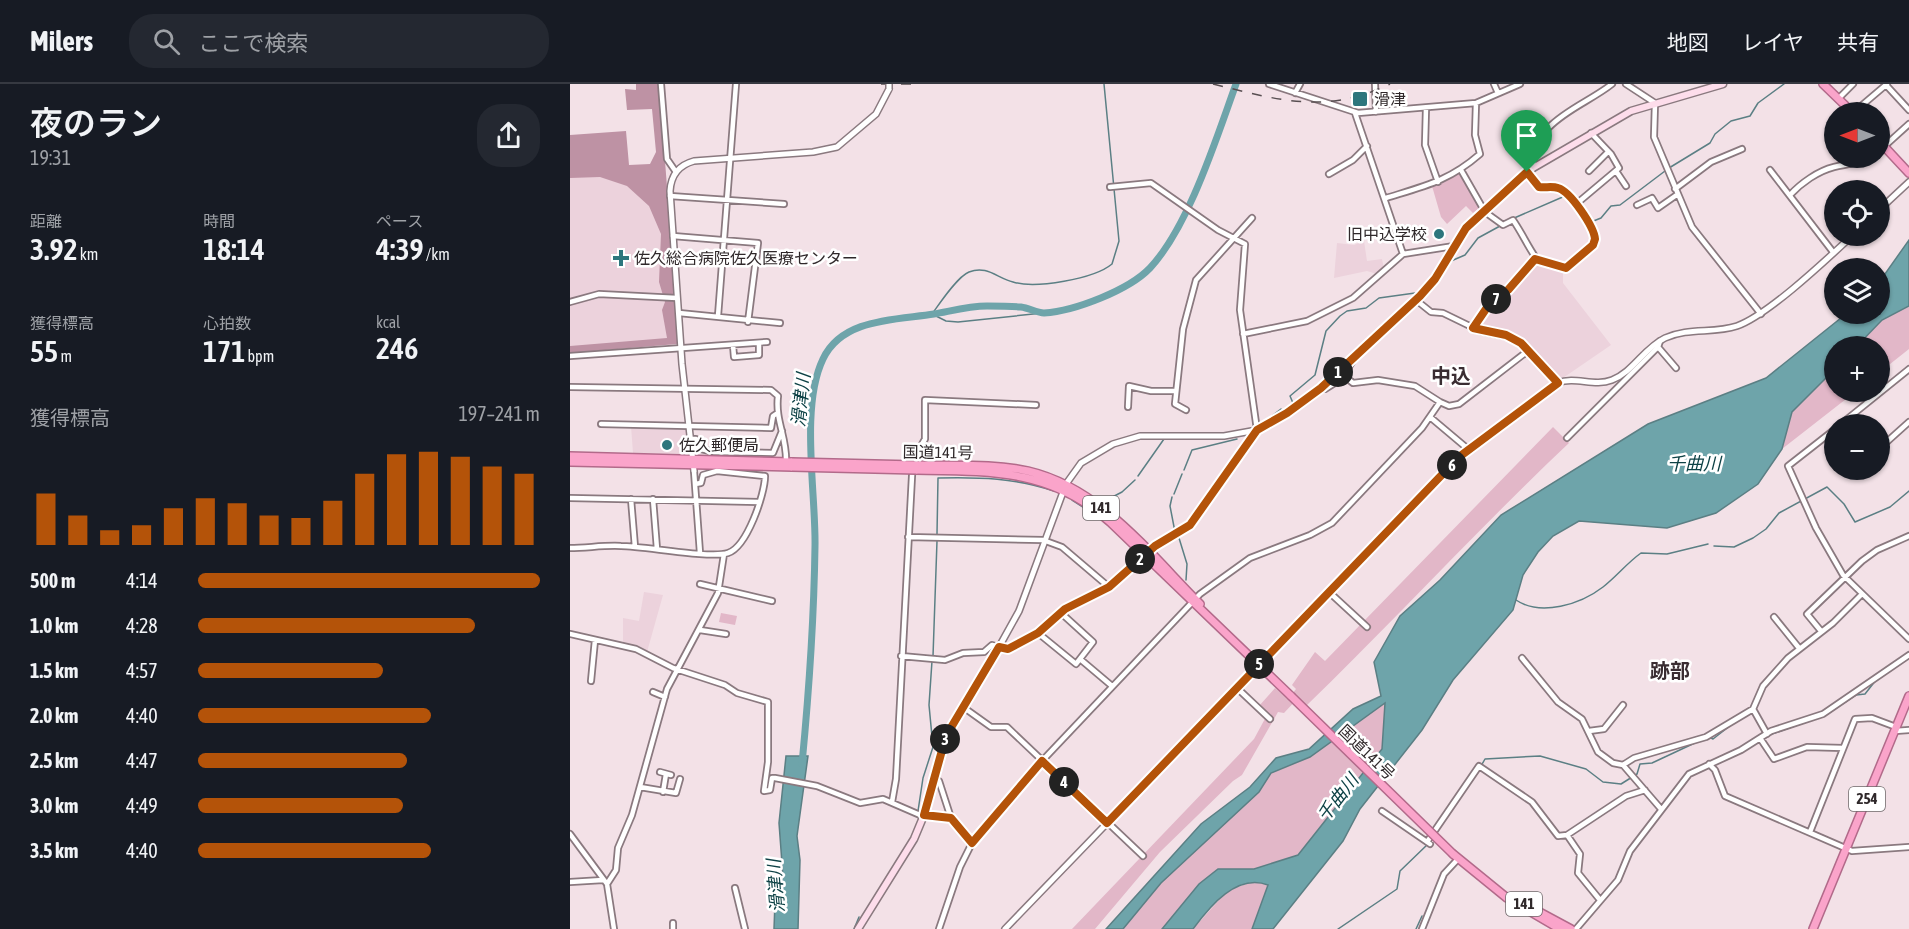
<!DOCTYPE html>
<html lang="ja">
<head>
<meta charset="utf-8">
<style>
  body { margin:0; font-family:"Asap Condensed","Noto Sans JP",sans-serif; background:#242831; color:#f1f3f6; height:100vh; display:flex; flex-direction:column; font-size:22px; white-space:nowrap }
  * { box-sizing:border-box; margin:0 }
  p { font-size:20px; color:#9ea1a6 }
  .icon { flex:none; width:33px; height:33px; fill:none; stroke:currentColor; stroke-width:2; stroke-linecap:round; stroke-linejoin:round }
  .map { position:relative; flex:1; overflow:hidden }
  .drawer { display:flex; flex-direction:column; background:#171b24; width:570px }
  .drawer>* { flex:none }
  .needle { width:39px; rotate:270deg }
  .buttons { position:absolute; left:1254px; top:18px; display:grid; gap:12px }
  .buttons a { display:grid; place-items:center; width:66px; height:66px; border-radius:50%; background:#171b24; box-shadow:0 2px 4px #0004; font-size:30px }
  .pin { position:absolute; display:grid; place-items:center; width:51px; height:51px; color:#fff; margin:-62px -26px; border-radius:50% 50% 50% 0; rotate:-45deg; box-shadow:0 0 6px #0007 }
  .pin .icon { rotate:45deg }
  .km { position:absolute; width:30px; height:30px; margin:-15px; border-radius:50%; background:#222; color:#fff; font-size:16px; line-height:30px; text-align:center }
  .round { display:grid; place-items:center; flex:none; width:63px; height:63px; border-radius:24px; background:#242831 }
  .headline { display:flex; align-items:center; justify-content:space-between; height:102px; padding:0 30px }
  h1 { font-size:33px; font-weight:600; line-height:45px }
  .metrics { display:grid; grid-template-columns:repeat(3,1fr); gap:9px; height:102px; padding:6px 30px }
  .metrics div { display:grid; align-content:center }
  .metrics b { font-size:30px; font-weight:600 }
  .metrics small { font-size:16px; font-weight:400 }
  .metrics p { font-size:16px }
  .chart { height:168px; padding:12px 30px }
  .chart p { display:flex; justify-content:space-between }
  .chart svg { width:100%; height:108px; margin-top:6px; stroke:#b45309; stroke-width:6 }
  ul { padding:0 30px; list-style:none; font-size:20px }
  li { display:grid; grid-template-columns:96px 72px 1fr; align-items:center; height:45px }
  li i { height:15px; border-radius:8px; background:#b45309 }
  header { display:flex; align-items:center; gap:36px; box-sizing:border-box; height:84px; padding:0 30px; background:#171b24; border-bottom:2px solid #363941 }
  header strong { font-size:28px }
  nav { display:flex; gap:33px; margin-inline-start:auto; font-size:21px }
  .search { width:420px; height:54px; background:#242831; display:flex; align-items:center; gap:15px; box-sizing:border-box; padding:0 21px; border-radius:24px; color:#9ea1a6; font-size:22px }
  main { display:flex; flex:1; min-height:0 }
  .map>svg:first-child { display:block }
  .built { fill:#ecd2dc }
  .green { fill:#e2b7c8 }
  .forest { fill:#be92a4 }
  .water { fill:#6ea4aa; stroke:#5b7f84; stroke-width:1.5 }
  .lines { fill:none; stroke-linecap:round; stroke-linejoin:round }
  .stream { stroke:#5b7f84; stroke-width:1.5 }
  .river { stroke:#6ea4aa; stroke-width:7 }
  .minor-casing { stroke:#8a797f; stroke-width:8 }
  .tertiary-casing { stroke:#8a797f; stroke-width:8 }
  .secondary-casing { stroke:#8a797f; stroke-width:9 }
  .trunk-casing { stroke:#b26a8a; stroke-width:10 }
  .minor { stroke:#fff; stroke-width:4.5 }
  .tertiary { stroke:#fff; stroke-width:5 }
  .secondary { stroke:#fdddeb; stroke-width:6 }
  .trunk { stroke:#faa4ca; stroke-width:7 }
  .rail { stroke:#584f52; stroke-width:1.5; stroke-dasharray:10 10; stroke-linecap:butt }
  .tertiary-bridge-casing { stroke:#8a797f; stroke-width:8; stroke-linecap:butt }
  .trunk-bridge-casing { stroke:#b26a8a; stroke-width:10; stroke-linecap:butt }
  .tertiary-bridge { stroke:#fff; stroke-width:5 }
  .trunk-bridge { stroke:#faa4ca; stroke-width:7 }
  .route-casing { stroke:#fff; stroke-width:12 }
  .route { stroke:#b45309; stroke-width:8 }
  .poi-dot { fill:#2d767d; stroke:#fff; stroke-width:2 }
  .labels { text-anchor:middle; stroke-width:5; stroke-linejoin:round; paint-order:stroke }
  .shield { fill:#fff; stroke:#6d686a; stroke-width:1.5 }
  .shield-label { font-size:15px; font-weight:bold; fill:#2f282a }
  .poi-label { font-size:16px; fill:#2f282a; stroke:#fff; text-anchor:start }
  .street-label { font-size:16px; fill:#2f282a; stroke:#fff }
  .water-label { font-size:18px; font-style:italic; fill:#0e4246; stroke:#fff }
  .quarter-label { font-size:20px; font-weight:bold; fill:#3a2d32; stroke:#fff }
</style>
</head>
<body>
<header>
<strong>Milers</strong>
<div class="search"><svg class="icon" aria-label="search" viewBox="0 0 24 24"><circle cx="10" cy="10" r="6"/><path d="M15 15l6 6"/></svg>ここで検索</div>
<nav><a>地図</a><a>レイヤ</a><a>共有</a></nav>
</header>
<main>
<section class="drawer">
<div class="headline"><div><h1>夜のラン</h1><p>19:31</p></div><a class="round"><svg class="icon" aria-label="share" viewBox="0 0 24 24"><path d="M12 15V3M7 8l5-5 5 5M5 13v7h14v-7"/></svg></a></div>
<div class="metrics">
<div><p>距離</p><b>3.92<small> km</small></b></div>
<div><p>時間</p><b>18:14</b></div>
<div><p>ペース</p><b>4:39<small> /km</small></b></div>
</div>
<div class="metrics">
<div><p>獲得標高</p><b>55<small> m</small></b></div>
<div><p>心拍数</p><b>171<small> bpm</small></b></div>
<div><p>kcal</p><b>246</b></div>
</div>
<div class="chart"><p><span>獲得標高</span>197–241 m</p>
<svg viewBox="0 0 160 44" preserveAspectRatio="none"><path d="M5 44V23M15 44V32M25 44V38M35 44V36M45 44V29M55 44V25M65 44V27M75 44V32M85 44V33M95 44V26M105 44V15M115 44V7M125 44V6M135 44V8M145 44V12M155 44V15"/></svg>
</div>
<ul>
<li><b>500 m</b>4:14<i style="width:100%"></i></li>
<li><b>1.0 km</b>4:28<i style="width:81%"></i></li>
<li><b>1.5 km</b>4:57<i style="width:54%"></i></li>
<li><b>2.0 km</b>4:40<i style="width:68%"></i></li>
<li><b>2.5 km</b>4:47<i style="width:61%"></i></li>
<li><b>3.0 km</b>4:49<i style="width:60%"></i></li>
<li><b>3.5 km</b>4:40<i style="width:68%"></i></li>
</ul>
</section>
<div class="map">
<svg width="1339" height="845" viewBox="0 0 1339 845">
  <rect width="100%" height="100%" fill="#f3e1e7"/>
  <path class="built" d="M95,82L107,260L0,269V91Z
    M794,157L797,177L812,175L814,185L807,190L797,187L764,194L767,159L784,161Z
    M967,176L993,186V199L1041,261L990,296L953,258L939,250L917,248L907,242L920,224L937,211Z
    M61,342L117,344L119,367L116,370L63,369Z
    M74,508L93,511L77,568L67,561L53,558V534L69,537Z"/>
  <path class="green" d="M888,88L911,123L903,129L896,122L877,140L871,133L862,102Z
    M1339,222V265L1310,288V262H1287L1312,236Z
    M1264,286V308H1285L1212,365L1222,328Z
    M983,343L999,359C909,444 825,536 736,622L728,614L714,629L708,628L672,691L663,697L590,768L525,845H502L684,655L697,631L689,622L705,604L718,615L726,605L722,601L745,568L755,577Z
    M151,529L167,532L165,541L149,538Z
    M815,618L812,665L728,771L684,785H648L629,800L592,845H553L591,799L689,708L701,689L740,673Z
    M686,797L698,801L682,845H623L658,806Z"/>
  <path class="forest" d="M66,0H89L109,257L107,260L0,269V262L97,254L92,226L95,218L89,198L91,150L79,122L57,102L30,93L0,94V51L56,47L59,81L80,80L86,68L82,25L57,26L55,5L66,6Z"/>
  <path class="water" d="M1339,156V222L1312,236L1287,262H1264V286L1222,328L1212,365L1188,400L1146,429L1097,444L1009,437L983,452L968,468L953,491L943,526L883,596L852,646L790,725L773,757L703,845H682L698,801C667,789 640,822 623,845H592L629,800L648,785H684L728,771L812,665L815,619L740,673L701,689L689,708L591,799L553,845H536L631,740L680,703L706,674L739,665L783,625L811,612L804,578L830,532L870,496L931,431L1078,340L1196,294L1276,230H1310V197Z
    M216,672H238L227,752L230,776L228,845H204L205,818L213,793L209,739Z"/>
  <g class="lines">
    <path class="stream" d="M1099,84L1140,59L1145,50L1161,37L1180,32L1188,19L1214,0
      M998,115L1015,137
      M942,135L995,112
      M1021,138L1031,134L1041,122L1050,121L1095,87
      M881,177L895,171L908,154L930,142
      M869,196L873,190
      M473,229L388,238L376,237L362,230C370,219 387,193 399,188C417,181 427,194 443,198C465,205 524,195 542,180L549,157L534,0
      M723,319L720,312L745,291L756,247L770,232L777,227L796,224L809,214L845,209
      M698,335L711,325
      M614,386L622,366L667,355
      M568,392L594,355
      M604,410L612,390
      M602,413L600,422L605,448
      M502,416L519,427
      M533,418L552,408L565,396
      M367,450L368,394C409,393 446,394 484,407
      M609,454L617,480L616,496
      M1144,462L1164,463L1183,454L1196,445L1209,429L1257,403L1274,420L1285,438L1320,423L1339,407
      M946,516C971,533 1011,520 1033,503C1047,492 1057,479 1071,469L1097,470L1138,460
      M363,572L367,457
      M1257,630L1286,611L1295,610L1306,596
      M1199,651L1253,632
      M1139,653L1143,655L1161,641
      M911,682L915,675L970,672L1016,685L1033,698L1051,700L1067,690L1070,680L1082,679L1129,657
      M348,727L353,694L363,663L359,621L362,577
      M284,845L289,833
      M768,845L827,805L830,787L858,760
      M846,845L852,832"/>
    <path class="river" d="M232,680C239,607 244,535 245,462C246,409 230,323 253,275C272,234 326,236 364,230C381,227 399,222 417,222C428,222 440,222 451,223C459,224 467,229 474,229C505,227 559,206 580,184C619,142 646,55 666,0"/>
    <defs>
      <path id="minor" d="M91,0L97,75L106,88
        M699,0L788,29L906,19L950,0
        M805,0L806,28
        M924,0L928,9
        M1056,0L1085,19L1084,53L1122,143L1191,230
        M1316,1L1339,26
        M725,9L730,0
        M1268,15L1283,0
        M856,24L855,61L868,98
        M1284,28L1317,0
        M785,29L833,170
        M1318,59L1339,40
        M963,84C962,36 1012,24 1042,0
        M891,86L915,128L933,141L943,136C952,149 957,161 966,174
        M1200,86L1263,168
        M1019,87L1038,68
        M1046,87L1056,102
        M759,90L783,76L797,62
        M540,103L581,99L648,146L675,160L670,226L687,346
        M1105,105L1141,78L1172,65
        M1220,111C1231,99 1248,87 1264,83C1276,80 1284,81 1295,74
        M100,112L214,120
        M816,114C855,102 879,97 910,70L905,51L906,19
        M1005,121L1049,84L1041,70L1021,49
        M1067,121L1082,114L1088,124L1108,110
        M103,152L188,159L178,238
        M846,216L861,228L873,229L910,247L944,254L959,266L988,299
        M0,218L29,210L107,214
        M109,229L210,239
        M148,232L166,0
        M903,244L918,221L938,206L965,175L996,184L1023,161L1025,155C1024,143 1001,108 988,104C982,102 975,104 969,103L957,88
        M673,250L737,237L783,214L833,170L884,162
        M163,261L164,273L189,271V259
        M1088,263L1106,284
        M0,272L197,258
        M769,288L783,299L808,296L845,302L870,318
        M0,303L201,306L208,312C205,337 217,353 216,378
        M751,304L755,305L771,295L784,275
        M558,323L559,302L581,307H606
        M616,326L605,320L613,245L626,196L682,134
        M860,333L898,365
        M31,340L201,344L203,332L206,330
        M1271,340L1339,285
        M1264,346L1218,382L1246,444L1273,491L1339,555
        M997,354L1088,263L1090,257
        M120,355H126L131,365L144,368L203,369L212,347
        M1310,364L1339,338
        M124,387L130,469
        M0,414L189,418
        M61,415L65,463
        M83,415L87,465
        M338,453L473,456L492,463L539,503
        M0,464C17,464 34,461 51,462C74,462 140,475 158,469C177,463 195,410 195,392L147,387L133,391L131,399L125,400
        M130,500L202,517
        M759,508L797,543
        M1204,533L1229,564
        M130,546L156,550
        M1251,547L1237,530L1292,477L1307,466L1339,452
        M468,549L506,580L523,558L490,528
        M0,550L66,565L103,584L155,601L167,609L198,618V678L194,707L200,706L202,694H205L247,702L290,719L313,715L350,731L381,734L402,759
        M331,572L375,576L393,569L414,568L422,561L429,563
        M952,574L988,618L1012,635L1028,668L1043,679L1053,681L1091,725
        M510,575L542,602
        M21,597L25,556
        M666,603L700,635
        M83,608L95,613
        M393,623L421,643H437L573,772
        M1183,625L1197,650
        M1019,647L1034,645L1053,621
        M1325,647L1339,646
        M1190,654L1204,675L1237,663L1273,664
        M1139,680L1145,686L1155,712L1282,767L1339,763
        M1053,681L1064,674L1136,653L1183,625L1193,602L1218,574L1263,539L1292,510
        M90,688L101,691
        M364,693L369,697L381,734
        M70,703L106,709L110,695
        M93,708L96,690
        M322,718L326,695L342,392L344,374L355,355V316L466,321
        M812,727L860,760
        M1240,748L1285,635L1302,634L1326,643
        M0,750L37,800L44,845
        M997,751L1010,770L1008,789L1030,816
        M857,758L909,682L962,718L988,752L997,751L1056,712L1075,706
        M0,798L33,796
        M37,800L46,786L48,764L62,731L97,605L148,509L154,470
        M165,804L175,845
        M103,839V845
        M369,845L390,783L402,759L472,677L630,510L680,474L740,451L762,439L852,344L870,318L879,322L889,320L959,266
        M852,845L874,790L888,775
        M1006,845L1048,796L1060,767L1119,690L1171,666L1201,647L1253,630L1339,571"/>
      <path id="tertiary" d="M1310,125L1339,98
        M124,387L112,280L100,107C101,91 109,81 124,77L243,68L267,63L306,30L319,5
        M429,563L449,527L496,400L511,379L543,360L570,352H654L687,346
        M435,845L898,365L988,299C1005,292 1024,303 1042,296C1063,288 1074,264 1095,254C1119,243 1143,250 1167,242C1198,231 1256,176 1282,152"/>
      <path id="secondary" d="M288,845L344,755L354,731L376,652L429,563L438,565L468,549L495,525L539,503L585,462L620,441L687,346L717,329L751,304L850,212L865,195L899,140L963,84L1061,27L1153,0"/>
      <path id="trunk" d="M1253,0L1282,28
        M1310,58L1339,89
        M0,372L222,378
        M0,378L222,383
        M348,381C384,382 423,379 458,387C531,404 580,470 630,520
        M346,386C420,387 482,385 540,438L721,612
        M883,770L937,814L990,845
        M949,817L1001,845
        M1243,845L1339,612"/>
    </defs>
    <use href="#minor" class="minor-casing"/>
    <use href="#tertiary" class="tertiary-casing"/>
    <use href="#secondary" class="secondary-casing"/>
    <use href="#trunk" class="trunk-casing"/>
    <use href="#minor" class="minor"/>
    <use href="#tertiary" class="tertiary"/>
    <use href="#secondary" class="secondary"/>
    <use href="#trunk" class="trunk"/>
    <path class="rail" d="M311,0H344
      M643,0C708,16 756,31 820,0"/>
    <defs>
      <path id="tertiary-bridge" d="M319,5V0"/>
      <path id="trunk-bridge" d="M222,378L346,381
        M222,383L346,386
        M721,612L883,770"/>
    </defs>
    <use href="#tertiary-bridge" class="tertiary-bridge-casing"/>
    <use href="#trunk-bridge" class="trunk-bridge-casing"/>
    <use href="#tertiary-bridge" class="tertiary-bridge"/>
    <use href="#trunk-bridge" class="trunk-bridge"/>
  </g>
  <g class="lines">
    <defs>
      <path id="route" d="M957,88L969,103C975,104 982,102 988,104C1001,108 1024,143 1025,155L1023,161L996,184L965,175L938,206L918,222L903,244L936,251L951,259L988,299L889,373L537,739L472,677L402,759L381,734L354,731L376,652L429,563L438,565L468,549L495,525L539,503L585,462L620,441L687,346L717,329L751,304L850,212L865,195L896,144Z"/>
    </defs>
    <use href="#route" class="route-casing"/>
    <use href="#route" class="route"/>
  </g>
  <g class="poi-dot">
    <rect x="782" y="7" width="16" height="16" rx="3"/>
    <circle cx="869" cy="150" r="6"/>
    <path d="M48 165h6v6h6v6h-6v6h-6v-6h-6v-6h6z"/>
    <circle cx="97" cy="361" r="6"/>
  </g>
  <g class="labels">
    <g class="shield">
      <rect x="513" y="412" width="36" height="24" rx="4.5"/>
      <rect x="1279" y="703" width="36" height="24" rx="4.5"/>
      <rect x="936" y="808" width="36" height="24" rx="4.5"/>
    </g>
    <g class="shield-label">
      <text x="531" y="429">141</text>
      <text x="1297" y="720">254</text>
      <text x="954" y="825">141</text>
    </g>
    <g class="poi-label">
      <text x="804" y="21">滑津</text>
      <text x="857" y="156" text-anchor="end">旧中込学校</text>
      <text x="64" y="180">佐久総合病院佐久医療センター</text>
      <text x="109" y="367">佐久郵便局</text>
    </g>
    <g class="street-label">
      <text transform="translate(368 368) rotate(1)" y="6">国道141号</text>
      <text transform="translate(797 668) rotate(44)" y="6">国道141号</text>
    </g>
    <g class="water-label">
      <text transform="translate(231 316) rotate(-84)" y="6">滑津川</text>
      <text x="1124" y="386">千曲川</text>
      <text transform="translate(768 714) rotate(-52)" y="6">千曲川</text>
      <text transform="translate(206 802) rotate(-95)" y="6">滑津川</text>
    </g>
    <g class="quarter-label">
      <text x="881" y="299">中込</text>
      <text x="1100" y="594">跡部</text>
    </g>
  </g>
</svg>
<div class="buttons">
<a><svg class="needle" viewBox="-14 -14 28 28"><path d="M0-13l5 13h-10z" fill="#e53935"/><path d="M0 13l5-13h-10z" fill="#9ea1a6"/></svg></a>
<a><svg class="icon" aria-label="locate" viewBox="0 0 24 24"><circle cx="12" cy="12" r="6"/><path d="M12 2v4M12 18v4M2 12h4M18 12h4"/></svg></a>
<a><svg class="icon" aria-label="layers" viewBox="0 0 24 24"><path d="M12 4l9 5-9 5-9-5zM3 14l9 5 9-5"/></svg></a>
<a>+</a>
<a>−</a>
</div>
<div class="pin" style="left:957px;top:88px;background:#1e9e55"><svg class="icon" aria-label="arrive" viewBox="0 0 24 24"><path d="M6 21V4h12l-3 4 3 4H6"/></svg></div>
<b class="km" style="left:768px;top:288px">1</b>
<b class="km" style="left:570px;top:475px">2</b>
<b class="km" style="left:375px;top:655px">3</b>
<b class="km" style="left:494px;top:698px">4</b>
<b class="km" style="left:689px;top:580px">5</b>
<b class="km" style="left:882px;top:381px">6</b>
<b class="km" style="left:926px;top:215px">7</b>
</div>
</main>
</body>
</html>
